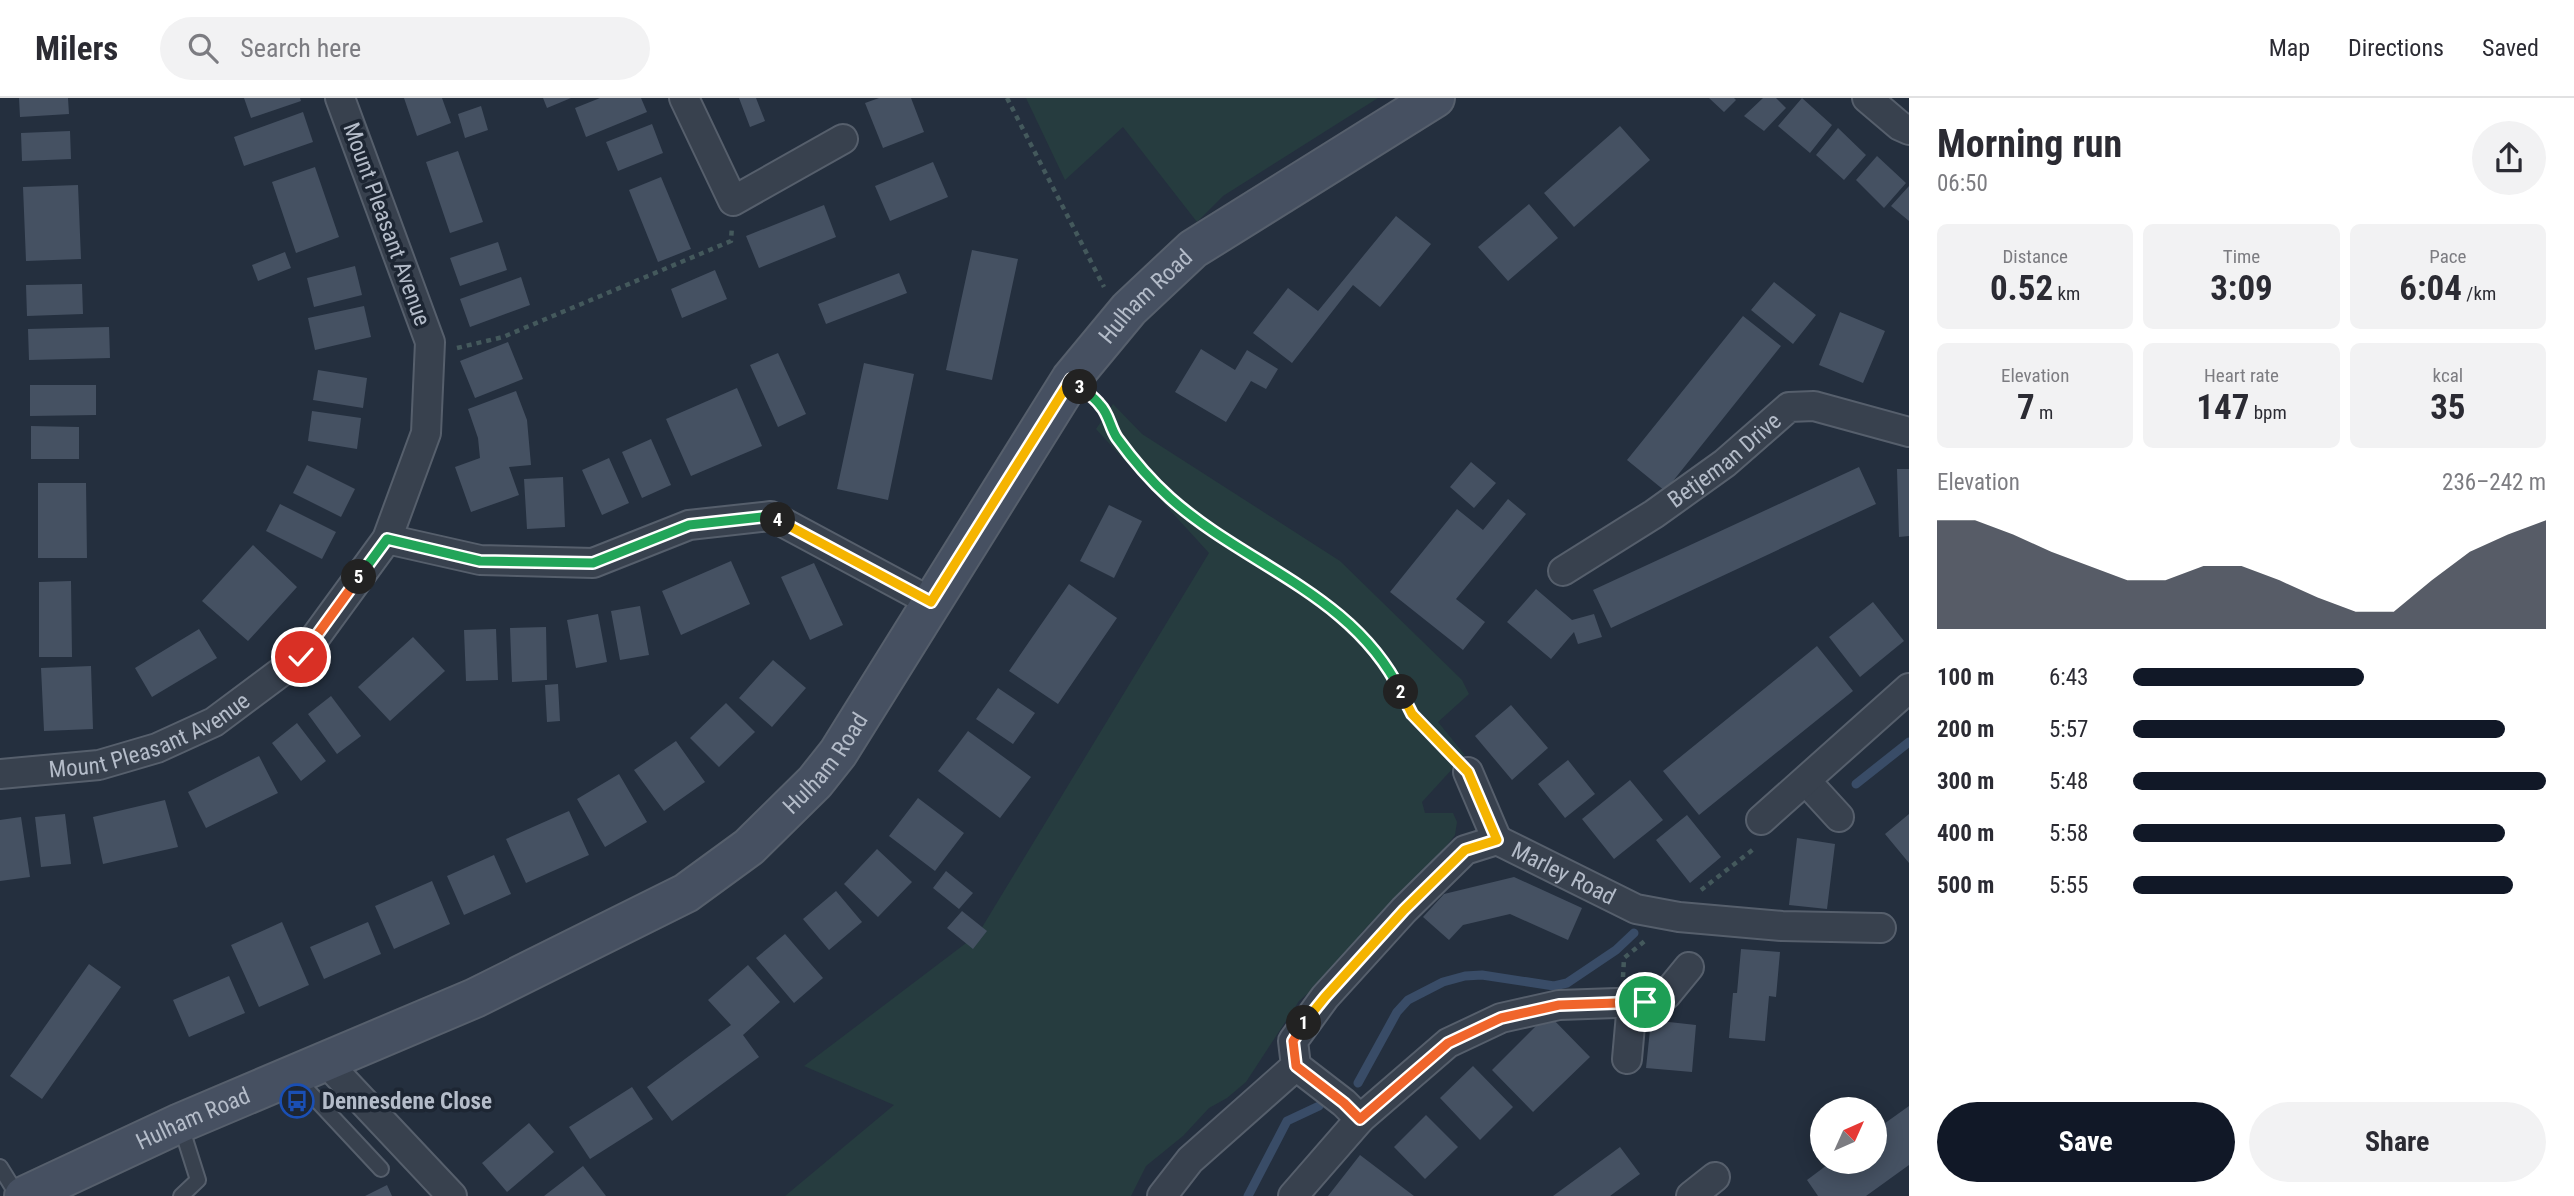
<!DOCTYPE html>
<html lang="en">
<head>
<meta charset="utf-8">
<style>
  body { margin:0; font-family:"Roboto Condensed",sans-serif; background:#f2f2f3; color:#2b2b33; height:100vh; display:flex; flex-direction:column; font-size:26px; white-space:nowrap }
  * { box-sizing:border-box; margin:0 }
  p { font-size:23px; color:#7c7c81 }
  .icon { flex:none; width:38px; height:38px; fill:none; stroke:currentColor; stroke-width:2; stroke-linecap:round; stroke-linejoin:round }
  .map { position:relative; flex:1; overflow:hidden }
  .details { display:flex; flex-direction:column; background:#fff; width:665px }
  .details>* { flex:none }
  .needle { width:46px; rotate:45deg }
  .fabs { position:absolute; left:1810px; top:999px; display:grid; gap:14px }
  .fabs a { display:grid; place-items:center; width:77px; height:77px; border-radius:50%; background:#fff; box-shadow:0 4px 18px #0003; font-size:35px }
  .pin { position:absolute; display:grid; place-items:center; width:60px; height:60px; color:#fff; margin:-30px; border:4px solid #fff; border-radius:50%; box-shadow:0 2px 7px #0007 }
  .km { position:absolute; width:35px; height:35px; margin:-18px; border-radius:50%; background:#222; color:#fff; font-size:19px; line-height:35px; text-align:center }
  .round { display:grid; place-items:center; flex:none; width:74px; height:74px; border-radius:37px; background:#f2f2f3 }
  .summary { display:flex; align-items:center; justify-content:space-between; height:119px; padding:0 28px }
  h1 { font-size:38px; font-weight:700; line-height:52px }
  .stats { display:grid; grid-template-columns:repeat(3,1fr); gap:10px; height:119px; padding:7px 28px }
  .stats div { display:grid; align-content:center; border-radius:10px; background:#f2f2f3; text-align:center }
  .stats b { font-size:35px; font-weight:700 }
  .stats small { font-size:19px; font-weight:400 }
  .stats p { font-size:19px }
  .chart { height:196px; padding:14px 28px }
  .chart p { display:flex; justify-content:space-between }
  .chart svg { width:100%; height:126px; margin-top:7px; fill:#111827; opacity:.7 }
  .cta { display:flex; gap:14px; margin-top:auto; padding:14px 28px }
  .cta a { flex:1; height:80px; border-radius:42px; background:#111827; color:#fff; font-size:28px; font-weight:700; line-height:80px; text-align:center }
  .cta a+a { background:#f2f2f3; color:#2b2b33 }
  ul { padding:0 28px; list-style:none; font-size:23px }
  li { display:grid; grid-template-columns:112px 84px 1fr; align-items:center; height:52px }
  li i { height:18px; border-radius:9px; background:#111827 }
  header { display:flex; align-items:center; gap:42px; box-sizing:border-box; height:98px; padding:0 35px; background:#fff; border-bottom:2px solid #e1e1e2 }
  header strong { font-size:33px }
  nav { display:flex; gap:38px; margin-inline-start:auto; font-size:24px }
  .search { width:490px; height:63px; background:#f2f2f3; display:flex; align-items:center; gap:18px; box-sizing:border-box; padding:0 24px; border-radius:38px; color:#7c7c81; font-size:26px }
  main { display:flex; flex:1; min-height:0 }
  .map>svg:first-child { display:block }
  .green { fill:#263c3f }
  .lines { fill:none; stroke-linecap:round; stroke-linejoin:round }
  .stream { stroke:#394c67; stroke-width:9 }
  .building { fill:#455162 }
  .lane-casing { stroke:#565f6c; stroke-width:18 }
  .street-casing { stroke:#565f6c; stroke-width:32 }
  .secondary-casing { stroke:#565f6c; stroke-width:42 }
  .path { stroke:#44595c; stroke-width:4.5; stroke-dasharray:5 5; stroke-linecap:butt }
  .lane { stroke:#38414e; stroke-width:14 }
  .street { stroke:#38414e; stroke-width:28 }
  .secondary { stroke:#465061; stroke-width:38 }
  .split-1-casing { stroke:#fff; stroke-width:14 }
  .split-2-casing { stroke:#fff; stroke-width:14 }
  .split-3-casing { stroke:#fff; stroke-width:14 }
  .split-4-casing { stroke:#fff; stroke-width:14 }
  .split-5-casing { stroke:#fff; stroke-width:14 }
  .split-6-casing { stroke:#fff; stroke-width:14 }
  .split-1 { stroke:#f0652b; stroke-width:9 }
  .split-2 { stroke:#f5b400; stroke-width:9 }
  .split-3 { stroke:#22a559; stroke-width:9 }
  .split-4 { stroke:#f5b400; stroke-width:9 }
  .split-5 { stroke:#22a559; stroke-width:9 }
  .split-6 { stroke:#f0652b; stroke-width:9 }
  .labels { text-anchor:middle; stroke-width:7; stroke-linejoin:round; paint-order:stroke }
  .street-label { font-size:23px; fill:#b4bcc9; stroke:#1d2633 }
  .poi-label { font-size:23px; font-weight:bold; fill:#b4bcc9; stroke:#1d2633; text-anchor:start }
</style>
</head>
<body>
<header>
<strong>Milers</strong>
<div class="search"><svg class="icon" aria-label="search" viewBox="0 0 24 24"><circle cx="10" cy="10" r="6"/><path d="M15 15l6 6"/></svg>Search here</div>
<nav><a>Map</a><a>Directions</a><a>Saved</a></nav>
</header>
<main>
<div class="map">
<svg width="1909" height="1098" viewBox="0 0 1909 1098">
  <rect width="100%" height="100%" fill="#242f3e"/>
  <path class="green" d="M1026,0H1378L1223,98L1197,124L1123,29L1065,82Z
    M1113,306L1142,336L1340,463L1462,582L1469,596L1438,624L1465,657L1422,704L1425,715H1453L1457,724L1455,737L1439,757L1422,778L1401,793L1362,834L1357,846L1336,871L1299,903L1246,984L1227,1000L1209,1010L1183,1038L1146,1068L1131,1098H785L894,1007L804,968L978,836L1209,455L1096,331Z"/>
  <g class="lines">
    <path class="stream" d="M1856,686L1909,644
      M1358,985L1397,914L1408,902L1443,884L1465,878L1482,877L1554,888L1567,885L1616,852L1634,835
      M1248,1098L1287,1023L1319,1008"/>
  </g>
  <path class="building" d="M19,0H68L69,16L20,19Z
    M244,0H300L301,3L251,20Z
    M404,0H442L451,25L417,38Z
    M543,0H571L547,10Z
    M600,0H641L647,14L586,39L575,10Z
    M739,0H756L765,23L750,29Z
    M879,0H911L924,34L883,50L865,5Z
    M1709,0H1734L1736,2L1724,14Z
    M1763,0H1776L1786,10L1764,33L1744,18Z
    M1802,0L1832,27L1810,55L1778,28Z
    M481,8L488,32L465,40L458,16Z
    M303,14L313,44L244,68L234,39Z
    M652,26L663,55L618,73L606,44Z
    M1620,28L1650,62L1574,129L1544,95Z
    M1838,30L1866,57L1844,82L1816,57Z
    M70,33L71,61L22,63L21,35Z
    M458,53L483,124L450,135L426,64Z
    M1877,58L1906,85L1884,110L1856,82Z
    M933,64L948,99L890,123L875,88Z
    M315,69L339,139L296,155L272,84Z
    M661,79L691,151L658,164L629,92Z
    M78,87L81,161L26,163L23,89Z
    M1909,88V123L1891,108Z
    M1529,106L1558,140L1508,183L1478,149Z
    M824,107L836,139L759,170L746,138Z
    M1396,118L1431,146L1380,209L1353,187L1292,265L1253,235L1288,190L1318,213Z
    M498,144L507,172L460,188L450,160Z
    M972,152L1018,161L992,282L946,272Z
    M285,154L291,170L258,183L252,167Z
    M355,168L362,197L314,209L307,180Z
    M715,172L727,201L682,220L671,191Z
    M899,175L907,195L826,226L818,206Z
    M521,179L530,207L470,229L460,201Z
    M1774,184L1816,217L1793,246L1751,212Z
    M82,186L83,216L27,218L26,187Z
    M364,208L371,239L315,252L308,220Z
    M1840,214L1885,233L1863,285L1819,267Z
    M1743,218L1781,248L1665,393L1627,362Z
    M109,229L110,260L29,262L28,231Z
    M508,244L523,281L475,300L460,263Z
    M1201,251L1235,272L1247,252L1278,271L1266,291L1251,283L1226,324L1175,294Z
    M778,255L806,316L778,329L750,267Z
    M864,265L914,276L888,402L837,391Z
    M318,272L367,280L363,310L313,302Z
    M30,287H96V317L30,318Z
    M737,290L762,348L691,378L666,321Z
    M516,293L527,322L531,367L509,369L519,397L471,414L455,369L480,360L478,340L468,311Z
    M312,313L361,320L357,351L308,343Z
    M31,328L79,329V361H31Z
    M651,341L671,387L642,400L622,354Z
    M609,360L629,405L602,417L582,372Z
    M1471,364L1496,385L1474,410L1450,389Z
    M307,367L355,391L341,419L293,395Z
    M1859,369L1876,406L1611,530L1593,492Z
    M1897,371H1909V438L1899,439Z
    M563,379L565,429L527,431L524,381Z
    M38,385H86L87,460H38Z
    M1508,401L1526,416L1456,501L1485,524L1463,552L1390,494L1457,411L1483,432Z
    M280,406L336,434L322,461L266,433Z
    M1109,407L1142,423L1114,480L1080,463Z
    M253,447L297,489L248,543L202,503Z
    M731,463L750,506L681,537L662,493Z
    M814,465L843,527L810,542L781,479Z
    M71,483L72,559H39V484Z
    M1069,486L1117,520L1058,606L1009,573Z
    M1536,491L1572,522L1594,516L1602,539L1578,546L1574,534L1551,561L1507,524Z
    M1873,504L1904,543L1860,579L1829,539Z
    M640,508L649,557L620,562L611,513Z
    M598,516L607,564L576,570L567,522Z
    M546,529L547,582L512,584L510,530Z
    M199,531L217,560L152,599L135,570Z
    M496,531L498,582L466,583L464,532Z
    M413,539L445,573L390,623L358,589Z
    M1817,548L1853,593L1699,717L1663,673Z
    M773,562L806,590L772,629L739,600Z
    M91,568L93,631L44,633L41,570Z
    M558,586L560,623L547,624L545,587Z
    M998,590L1035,615L1013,646L976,621Z
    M331,598L361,638L337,656L308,616Z
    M726,605L755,634L719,669L690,640Z
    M1511,607L1548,650L1512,682L1475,638Z
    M297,625L326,663L301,683L272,645Z
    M968,633L1031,679L1000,720L938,673Z
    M676,643L705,684L664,713L634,672Z
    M259,658L278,695L206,730L188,694Z
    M1568,662L1595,696L1565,720L1538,686Z
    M619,676L647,724L605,749L577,701Z
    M1630,682L1663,722L1614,761L1582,721Z
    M918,700L964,735L935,773L889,738Z
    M165,702L178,749L103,766L93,719Z
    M569,713L589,757L526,785L506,741Z
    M65,716L71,766L41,769L35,719Z
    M1909,716V765L1885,736Z
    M1687,717L1721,759L1690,785L1656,742Z
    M21,719L30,779L0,783V722Z
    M1797,740L1835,746L1827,811L1789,807Z
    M877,751L912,784L878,819L844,786Z
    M494,757L511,796L464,817L447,778Z
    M946,773L973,795L959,811L933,790Z
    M1514,779L1582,810L1568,842L1510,816L1463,827L1449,842L1423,819L1444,796Z
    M432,783L450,826L394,851L375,808Z
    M836,793L862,824L829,852L803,821Z
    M962,813L987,833L973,851L947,830Z
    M282,824L309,887L259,909L231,847Z
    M368,824L381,856L324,881L310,849Z
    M785,836L823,880L794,905L756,860Z
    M1741,851L1780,854L1776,899L1769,898L1765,943L1729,940L1733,895H1737Z
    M89,866L121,889L42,1001L10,978Z
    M748,867L780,904L743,937L759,959L672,1023L647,989L731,927L708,902Z
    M229,878L245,915L189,939L173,902Z
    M1548,916L1590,959L1533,1014L1492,972Z
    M1651,922L1696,927L1692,974L1646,970Z
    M1473,968L1513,1009L1480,1042L1440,1000Z
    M632,989L653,1021L590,1061L569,1029Z
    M1909,1008V1067L1866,1098H1818L1807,1082L1831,1064H1874V1033Z
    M1426,1017L1458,1049L1425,1081L1394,1049Z
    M529,1025L554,1054L507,1094L482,1065Z
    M1620,1049L1640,1076L1610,1098H1553Z
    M1360,1057L1414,1098H1328Z
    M583,1068L606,1098H544Z
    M387,1087L392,1098H365Z"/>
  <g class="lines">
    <defs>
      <path id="lane" d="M296,980L381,1071
        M180,1025L198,1082L181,1098
        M0,1069L18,1098"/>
      <g id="street">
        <path d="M684,0L733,103L843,41"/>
        <path d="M1867,0L1900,28L1909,32"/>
        <path d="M387,441L480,462L593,465L689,427L771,418L931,504"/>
        <path id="s1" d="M1563,473L1654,416L1725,365L1789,309L1814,308L1909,334"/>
        <path d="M1468,674L1497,742"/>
        <path id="s2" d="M0,676L99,667L157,650L214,624L301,559L387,441L426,335L430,244L340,0"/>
        <path d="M1806,683L1839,719"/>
        <path d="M1761,722L1909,590"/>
        <path d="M1627,961L1632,905"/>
        <path d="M325,963L452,1098"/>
        <path d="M1296,968L1344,1005L1360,1021"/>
        <path id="s3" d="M1162,1098L1190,1062L1296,968L1293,943L1325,899L1404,812L1465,752L1497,742L1636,811L1679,819L1782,828L1881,830"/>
        <path d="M1293,1098L1360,1021L1448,945L1501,920L1559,907L1645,904L1666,897L1689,869"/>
        <path d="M1691,1098L1715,1079"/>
      </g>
      <g id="secondary">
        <path id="s4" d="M24,1098L180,1025L475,900L686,795L749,749L815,684L838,655L1071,281L1129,211L1193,151L1435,0"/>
      </g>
    </defs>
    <use href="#lane" class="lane-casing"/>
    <use href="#street" class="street-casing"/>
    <use href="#secondary" class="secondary-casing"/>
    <path class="path" d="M1007,0L1104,189
      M457,250L503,239L731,143L732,128
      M1096,303L1106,316L1115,337L1140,370L1171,401L1202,425L1276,471L1341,518L1372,548L1392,575L1412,616L1448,654
      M1701,792L1755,750
      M1623,879L1624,860L1646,842"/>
    <use href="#lane" class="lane"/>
    <use href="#street" class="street"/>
    <use href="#secondary" class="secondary"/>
  </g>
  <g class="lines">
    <defs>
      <path id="split-1" d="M1304,925L1293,943L1296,968L1344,1005L1360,1021L1448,945L1501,920L1559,907L1645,904"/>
      <path id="split-2" d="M1304,925L1325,899L1404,812L1465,752L1497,742L1468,674L1412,616L1401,594"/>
      <path id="split-3" d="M1080,289C1087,295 1095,300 1100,307C1109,316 1110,330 1117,340C1133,362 1150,382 1170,400C1246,468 1353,496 1401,594"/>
      <path id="split-4" d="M778,422L931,504L1071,281L1080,289"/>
      <path id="split-5" d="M359,479L387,441L480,463L593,465L689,427L771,418L778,422"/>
      <path id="split-6" d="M301,559L359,479"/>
    </defs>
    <use href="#split-1" class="split-1-casing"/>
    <use href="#split-2" class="split-2-casing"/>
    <use href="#split-3" class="split-3-casing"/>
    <use href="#split-4" class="split-4-casing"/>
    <use href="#split-5" class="split-5-casing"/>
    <use href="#split-6" class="split-6-casing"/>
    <use href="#split-1" class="split-1"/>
    <use href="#split-2" class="split-2"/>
    <use href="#split-3" class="split-3"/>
    <use href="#split-4" class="split-4"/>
    <use href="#split-5" class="split-5"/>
    <use href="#split-6" class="split-6"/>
  </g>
  <defs>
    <symbol id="bus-ring" viewBox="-11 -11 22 22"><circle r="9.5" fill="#1d2633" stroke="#1a4fb4" stroke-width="1.5"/><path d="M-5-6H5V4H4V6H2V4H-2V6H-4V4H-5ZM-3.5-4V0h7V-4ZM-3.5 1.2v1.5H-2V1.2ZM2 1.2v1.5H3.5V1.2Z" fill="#1a4fb4"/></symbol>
  </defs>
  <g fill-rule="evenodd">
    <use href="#bus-ring" x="278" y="984" width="38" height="38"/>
  </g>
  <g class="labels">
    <g class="street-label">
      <text transform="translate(387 126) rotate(70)" y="8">Mount Pleasant Avenue</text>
      <text dy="8" stroke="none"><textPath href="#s4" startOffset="1488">Hulham Road</textPath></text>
      <text dy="8" stroke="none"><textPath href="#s1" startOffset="196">Betjeman Drive</textPath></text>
      <text dy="8" stroke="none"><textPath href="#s2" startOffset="156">Mount Pleasant Avenue</textPath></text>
      <text dy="8" stroke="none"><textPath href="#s4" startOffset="920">Hulham Road</textPath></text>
      <text dy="8" stroke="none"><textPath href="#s3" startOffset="578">Marley Road</textPath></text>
      <text dy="8" stroke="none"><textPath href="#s4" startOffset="186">Hulham Road</textPath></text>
    </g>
    <g class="poi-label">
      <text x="322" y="1011">Dennesdene Close</text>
    </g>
  </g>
</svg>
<div class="fabs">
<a><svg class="needle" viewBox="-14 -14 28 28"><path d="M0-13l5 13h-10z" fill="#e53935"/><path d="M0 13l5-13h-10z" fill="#7c7c81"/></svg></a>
</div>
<div class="pin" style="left:1645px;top:904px;background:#1e9e55"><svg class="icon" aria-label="arrive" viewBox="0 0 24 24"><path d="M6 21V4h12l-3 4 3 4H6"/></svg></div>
<div class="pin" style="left:301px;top:559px;background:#d93025"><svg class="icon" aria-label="check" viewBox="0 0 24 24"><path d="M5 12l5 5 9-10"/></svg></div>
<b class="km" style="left:1304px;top:925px">1</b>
<b class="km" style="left:1401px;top:594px">2</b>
<b class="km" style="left:1080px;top:289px">3</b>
<b class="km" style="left:778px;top:422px">4</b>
<b class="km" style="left:359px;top:479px">5</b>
</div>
<section class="details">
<div class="summary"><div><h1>Morning run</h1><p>06:50</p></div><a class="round"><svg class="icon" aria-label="share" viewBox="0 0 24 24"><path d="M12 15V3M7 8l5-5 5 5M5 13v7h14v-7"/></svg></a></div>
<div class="stats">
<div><p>Distance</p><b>0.52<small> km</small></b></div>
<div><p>Time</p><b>3:09</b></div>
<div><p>Pace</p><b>6:04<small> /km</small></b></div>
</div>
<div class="stats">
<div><p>Elevation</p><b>7<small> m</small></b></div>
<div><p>Heart rate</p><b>147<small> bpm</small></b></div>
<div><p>kcal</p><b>35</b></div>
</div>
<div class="chart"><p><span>Elevation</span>236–242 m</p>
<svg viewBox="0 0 160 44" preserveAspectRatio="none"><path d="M0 44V6L10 6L20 11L30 17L40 22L50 27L60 27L70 22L80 22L90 27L100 33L110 38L120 38L130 27L140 17L150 11L160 6V44z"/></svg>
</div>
<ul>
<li><b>100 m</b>6:43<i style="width:56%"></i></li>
<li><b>200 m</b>5:57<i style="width:90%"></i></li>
<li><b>300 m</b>5:48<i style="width:100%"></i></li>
<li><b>400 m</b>5:58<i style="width:90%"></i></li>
<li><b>500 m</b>5:55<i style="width:92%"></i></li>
</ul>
<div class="cta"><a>Save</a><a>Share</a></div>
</section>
</main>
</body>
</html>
